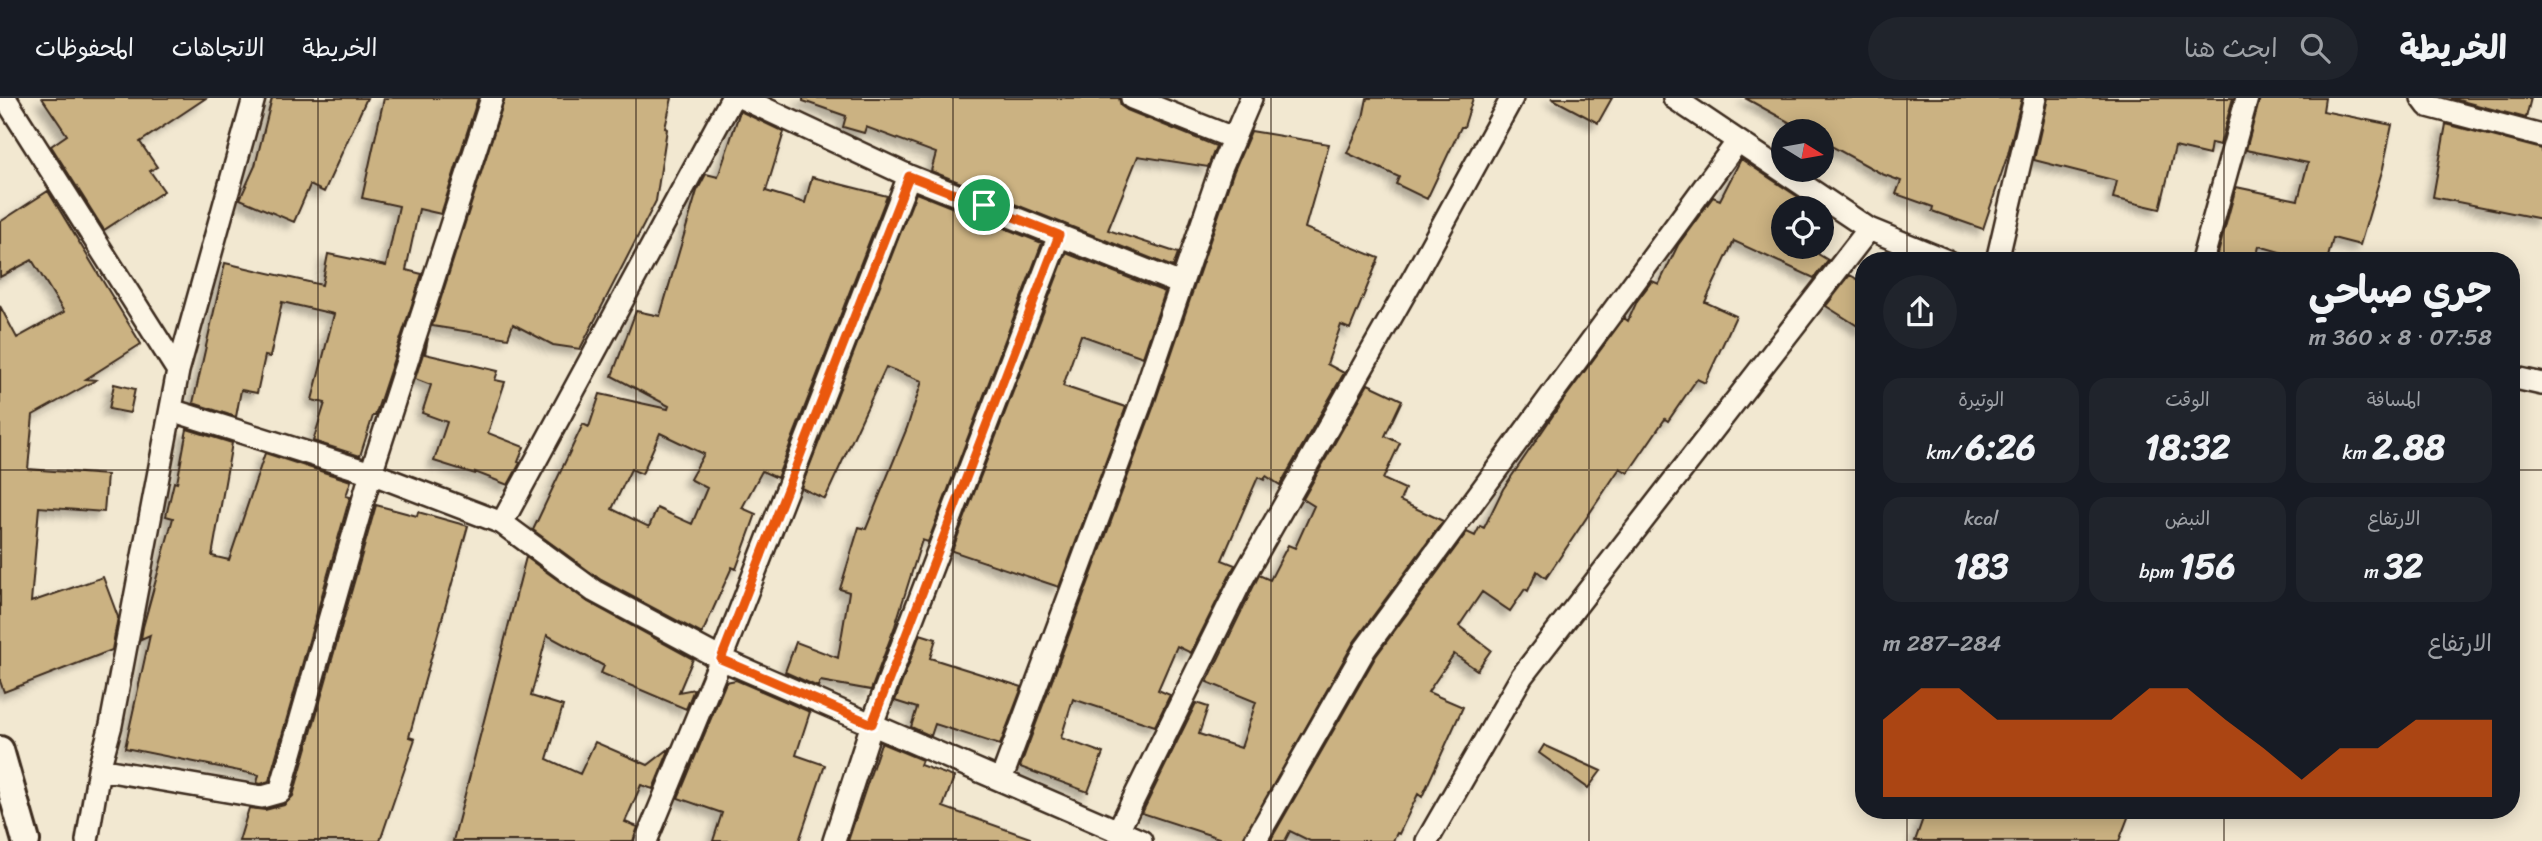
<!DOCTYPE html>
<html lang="ar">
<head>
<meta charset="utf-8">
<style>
  body { margin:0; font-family:Sriracha,"Playpen Sans Arabic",sans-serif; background:#20242c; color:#f1f3f6; direction:rtl; height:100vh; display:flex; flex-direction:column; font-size:26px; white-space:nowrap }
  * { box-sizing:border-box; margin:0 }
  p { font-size:23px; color:#9ea1a6 }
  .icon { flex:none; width:38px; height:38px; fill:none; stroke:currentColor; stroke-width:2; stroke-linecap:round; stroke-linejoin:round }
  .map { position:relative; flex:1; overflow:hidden; direction:ltr }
  .drawer { position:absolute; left:1855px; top:154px; width:665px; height:567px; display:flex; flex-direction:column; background:#171b24; border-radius:28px; box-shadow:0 4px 18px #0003; direction:rtl }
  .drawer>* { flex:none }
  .needle { width:46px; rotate:101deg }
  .tools { position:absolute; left:1771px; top:21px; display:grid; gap:14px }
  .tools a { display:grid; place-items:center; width:63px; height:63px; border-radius:50%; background:#171b24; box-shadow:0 4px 18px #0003; font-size:35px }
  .pin { position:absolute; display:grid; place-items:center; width:60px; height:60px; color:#fff; margin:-30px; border:4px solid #fff; border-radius:50%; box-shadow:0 2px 7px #0007 }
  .round { display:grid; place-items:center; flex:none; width:74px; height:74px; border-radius:37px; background:#20242c }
  .overview { display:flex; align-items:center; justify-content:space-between; height:119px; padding:0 28px }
  h1 { font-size:38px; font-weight:700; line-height:52px }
  .figures { display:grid; grid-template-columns:repeat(3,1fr); gap:10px; height:119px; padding:7px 28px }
  .figures div { display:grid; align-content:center; border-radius:18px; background:#20242c; text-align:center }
  .figures b { font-size:35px; font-weight:700 }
  .figures small { font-size:19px; font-weight:400 }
  .figures p { font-size:19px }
  .chart { height:196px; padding:14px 28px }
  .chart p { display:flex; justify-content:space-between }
  .chart svg { width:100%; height:126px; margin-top:7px; fill:#ea580c; opacity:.7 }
  header { display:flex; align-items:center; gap:42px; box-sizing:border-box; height:98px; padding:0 35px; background:#171b24; border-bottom:2px solid #363941 }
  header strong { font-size:33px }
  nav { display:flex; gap:38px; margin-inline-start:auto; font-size:24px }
  .search { width:490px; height:63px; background:#20242c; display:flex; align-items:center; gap:18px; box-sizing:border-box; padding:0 24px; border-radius:38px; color:#9ea1a6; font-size:26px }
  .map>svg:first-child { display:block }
  .building { fill:#cbb282; stroke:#3b2a1e; stroke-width:2; fill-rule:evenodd; filter:url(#shadow) }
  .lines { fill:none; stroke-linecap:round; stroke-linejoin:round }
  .minor-casing { stroke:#3b2a1e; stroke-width:26 }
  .tertiary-casing { stroke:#3b2a1e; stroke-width:32 }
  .minor { stroke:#fcf5e5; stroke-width:21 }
  .tertiary { stroke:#fcf5e5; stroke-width:26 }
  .route-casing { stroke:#fff; stroke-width:14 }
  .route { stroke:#ea580c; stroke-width:9 }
  .grid { fill:none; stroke:#3b2a1e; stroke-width:2; stroke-opacity:0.55 }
</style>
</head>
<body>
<header>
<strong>الخريطة</strong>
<div class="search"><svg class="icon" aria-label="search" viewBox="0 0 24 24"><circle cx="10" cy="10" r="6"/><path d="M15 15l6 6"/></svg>ابحث هنا</div>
<nav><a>الخريطة</a><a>الاتجاهات</a><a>المحفوظات</a></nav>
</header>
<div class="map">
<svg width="2542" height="743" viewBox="0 0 2542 743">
  <defs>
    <filter id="shadow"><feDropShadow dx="-6" dy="6" stdDeviation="3.5" flood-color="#0004"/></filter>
  </defs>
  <rect width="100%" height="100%" fill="#f2e8d1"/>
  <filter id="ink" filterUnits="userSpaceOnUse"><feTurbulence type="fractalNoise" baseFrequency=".0143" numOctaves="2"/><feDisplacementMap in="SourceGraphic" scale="14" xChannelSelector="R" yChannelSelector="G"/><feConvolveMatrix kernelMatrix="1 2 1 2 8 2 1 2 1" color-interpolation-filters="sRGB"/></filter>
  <g filter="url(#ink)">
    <path class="building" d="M42,0H206L140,44L157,69L150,73L164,93L104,132L51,48L67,37Z
      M272,0H367L324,94L310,87L294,124L240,101L255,68Z
      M384,0H478L441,116L419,111L406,172L422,176L375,318H373L360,358L313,343L325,305L312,302L334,216L282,204L270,259L265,258L257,295L241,292L236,319L193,305L225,165L322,187L328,156L386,168L399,108L362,100Z
      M505,0H672L665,30L667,31L656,103L580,251L553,247L513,226L508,240L432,228Z
      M803,0H1119L1121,8L1127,12L1216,48L1208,69L1138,58L1108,132L1178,155L1173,169L931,73L936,55L866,29L864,35L843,29L846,18L803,3Z
      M1367,0H1473L1464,29H1461L1427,101L1396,86L1399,79L1347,55L1363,20Z
      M1551,0H1612L1598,25Z
      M1745,0H2022L2008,56L1983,131L1932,113L1933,109L1896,96L1901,83L1882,76L1822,43V33H1805Z
      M2048,0H2233L2220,47L2211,45L2209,57L2175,49L2160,111L2113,100L2117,83L2034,62Z
      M2260,0H2325L2323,13L2392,27L2383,70L2360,147L2333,140L2327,163H2311L2259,148L2256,163H2216L2236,89L2298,102L2308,65L2246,52Z
      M2450,0H2531L2526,20Z
      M740,13L784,34L766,93L805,105L812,79L887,98L777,380L762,373L742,410L756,416L736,471L732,469L702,536L601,482L533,432L583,326L589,329L600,296L668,311L669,308L612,278L636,213L660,218L697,93L706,76L718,79ZM660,335L704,356L690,381L707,390L692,426L657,410L649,429L612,411L631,371L642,376Z
      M2446,26L2542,51V121L2433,99Z
      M1251,33L1329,46L1305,130L1379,160L1350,231L1341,227L1327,266L1344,275L1280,387L1266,378L1264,382L1258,379L1222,462L1235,467L1191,555L1177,548L1158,592L1170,597L1155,628L1073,601L1061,640L1103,655L1088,694L1020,669L1153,310L1233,75Z
      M1741,61L1815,110H1783V149H1822L1818,156L1828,162L1814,180L1734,143L1705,204L1736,218L1705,285L1697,281L1668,323L1665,321L1628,375L1620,370L1546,480L1537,473L1528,493L1525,491L1510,513L1482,494L1459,528L1491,552L1477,572L1454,556L1428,594L1463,609L1422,699L1418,696L1399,736L1397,735L1393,743H1310L1290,733L1285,743H1270L1376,558L1467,434L1475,438L1480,428L1484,430L1503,391L1562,304L1624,220L1628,223L1637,203L1652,183L1659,186L1678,147L1713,99L1720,102Z
      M48,93L141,246L86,281L96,282L33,317L28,371L107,377L104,414L39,409L31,504L103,479L118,519L112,552L4,594L0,583V208L17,240L64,214L32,162L0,179V124Z
      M916,95L1042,145L928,444L922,442L895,528L871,592L820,583L818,589L785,574L796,544L838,560L849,494L840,491L859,429L866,431L907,330L922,283L886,269L825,401L801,390Z
      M1066,155L1165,194L1143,259L1081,237L1063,288L1126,309L1059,489L952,453Z
      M1850,177L1864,185V232L1826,208Z
      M428,240L425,256L498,273L495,282L505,284L488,335L524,349L518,364L520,365L508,387L475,374V376L434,363L447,324L422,315L431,287L415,281Z
      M114,286L135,291L130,315L109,311Z
      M1368,286L1402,302L1385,338L1400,345L1383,381L1405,391L1400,403L1443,423L1354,544L1242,743H1228L1142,715L1196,605L1208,609L1199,636L1241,650L1256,604L1207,584L1259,477L1270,482L1288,447L1295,450L1314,408L1303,401Z
      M187,331L232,345L212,458L229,462L265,355L351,383L346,398L350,399L269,683L261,686L257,685L259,677L125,650L150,537L141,541L143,529L173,420L166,418L174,384L177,385Z
      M376,407L417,418L418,414L468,428L409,639L415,641L380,743H239L249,710L265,712L284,707L293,698Z
      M526,459L588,504L693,561L679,594L694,591L686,611L601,575L604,568L547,537L531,598L563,608L547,661L580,676L595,644L648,667L670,650L653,691L641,687L625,724L638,729L633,743H453Z
      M920,536L936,541L930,560L1022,589L1000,647L935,626L931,638L911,629L917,610L895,603Z
      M736,582L810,614L796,657L825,667L799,743H713L722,715L678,700L726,584Z
      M881,645L922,662L920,667L954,679L943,709L1030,740V743H848Z
      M1544,647L1601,673L1588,690L1539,655Z
      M1926,712H2117L2129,717L2119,743H1915Z"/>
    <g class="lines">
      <defs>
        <path id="minor" d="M5,0L178,273
          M742,0L909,78L1181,186
          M1132,0L1233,40
          M2422,0L2428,8L2542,38
          M1869,131L1947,163
          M1997,163L2035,0
          M2202,163L2247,0
          M2511,279L2542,286
          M171,312L371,375L502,425L594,493L721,561L1141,743
          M502,425L732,0
          M99,671L262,699L280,694L371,375L492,0
          M1001,682L1141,305L1221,70L1251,0
          M1118,733L1240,485L1415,177L1512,0
          M87,743L99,671L111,627L178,273L254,0
          M646,743L721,561L909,78
          M834,743L872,626L1059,137
          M1255,743L1365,551L1738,43
          M1427,743L1522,578L1869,131L1674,0"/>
        <path id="tertiary" d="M0,652L26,743"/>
      </defs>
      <use href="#minor" class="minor-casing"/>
      <use href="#tertiary" class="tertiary-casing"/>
      <use href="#minor" class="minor"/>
      <use href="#tertiary" class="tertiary"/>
    </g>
  </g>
  <g class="lines" filter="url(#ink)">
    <defs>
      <path id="route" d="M909,78L1059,137L872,626L721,561Z"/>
    </defs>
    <use href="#route" class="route-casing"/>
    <use href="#route" class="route"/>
  </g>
  <path class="grid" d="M318,0V743M636,0V743M953,0V743M1271,0V743M1589,0V743M1907,0V163M2224,0V163M0,372H1864M2511,372H2542M1907,712V743M2224,712V743"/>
</svg>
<div class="tools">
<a><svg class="needle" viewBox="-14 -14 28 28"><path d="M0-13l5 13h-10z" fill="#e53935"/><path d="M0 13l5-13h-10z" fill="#9ea1a6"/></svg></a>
<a><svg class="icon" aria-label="locate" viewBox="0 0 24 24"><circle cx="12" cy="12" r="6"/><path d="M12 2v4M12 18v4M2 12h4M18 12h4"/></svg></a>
</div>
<div class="pin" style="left:984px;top:107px;background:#1e9e55"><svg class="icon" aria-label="arrive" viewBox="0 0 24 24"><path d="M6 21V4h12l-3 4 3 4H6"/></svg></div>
<section class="drawer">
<div class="overview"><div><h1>جري صباحي</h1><p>07:58 · 8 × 360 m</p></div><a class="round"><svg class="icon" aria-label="share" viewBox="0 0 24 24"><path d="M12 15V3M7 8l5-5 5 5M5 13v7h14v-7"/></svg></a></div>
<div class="figures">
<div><p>المسافة</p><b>2.88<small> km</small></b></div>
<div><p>الوقت</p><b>18:32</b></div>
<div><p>الوتيرة</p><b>6:26<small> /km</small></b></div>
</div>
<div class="figures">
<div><p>الارتفاع</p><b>32<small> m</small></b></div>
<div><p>النبض</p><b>156<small> bpm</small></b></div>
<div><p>kcal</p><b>183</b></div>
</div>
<div class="chart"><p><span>الارتفاع</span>284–287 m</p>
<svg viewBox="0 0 160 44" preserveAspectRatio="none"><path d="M0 44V17L10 6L20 6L30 17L40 17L50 17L60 17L70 6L80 6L90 17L100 27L110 38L120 27L130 27L140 17L150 17L160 17V44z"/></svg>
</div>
</section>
</div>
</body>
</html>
